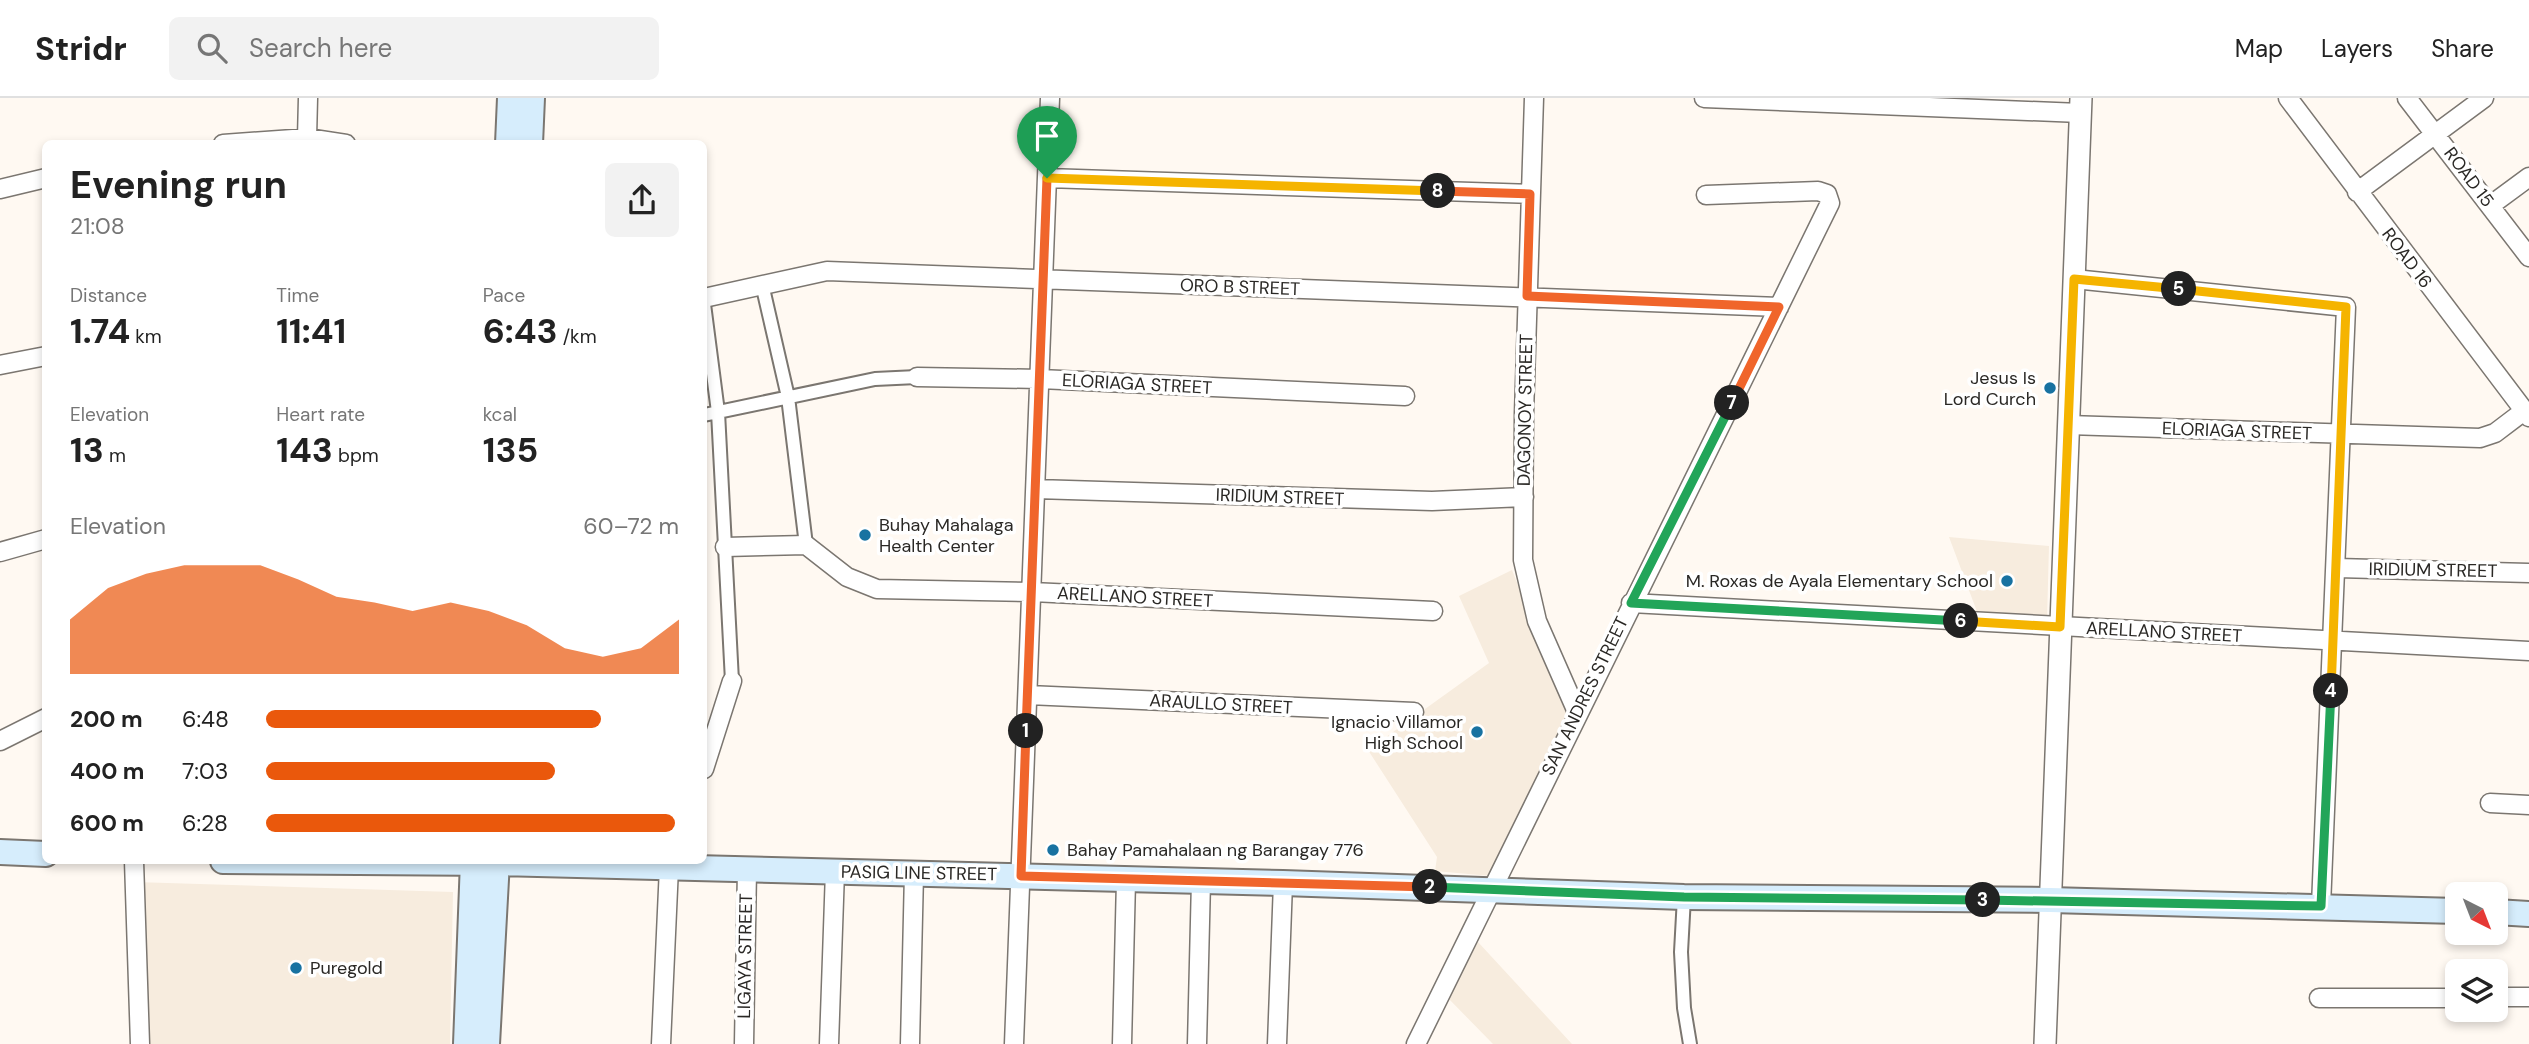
<!DOCTYPE html>
<html lang="en">
<head>
<meta charset="utf-8">
<style>
  body { margin:0; font-family:"DM Sans",sans-serif; background:#f2f2f2; color:#222; height:100vh; display:flex; flex-direction:column; font-size:26px; white-space:nowrap }
  * { box-sizing:border-box; margin:0 }
  p { font-size:23px; color:#767676 }
  .icon { flex:none; width:38px; height:38px; fill:none; stroke:currentColor; stroke-width:2; stroke-linecap:round; stroke-linejoin:round }
  .map { position:relative; flex:1; overflow:hidden }
  .panel { position:absolute; left:42px; top:42px; width:665px; height:724px; display:flex; flex-direction:column; background:#fff; border-radius:10px; box-shadow:0 4px 10px #0003 }
  .panel>* { flex:none }
  .needle { width:46px; rotate:138deg }
  .fabs { position:absolute; left:2445px; top:784px; display:grid; gap:14px }
  .fabs a { display:grid; place-items:center; width:63px; height:63px; border-radius:10px; background:#fff; box-shadow:0 4px 10px #0003; font-size:35px }
  .pin { position:absolute; display:grid; place-items:center; width:60px; height:60px; color:#fff; margin:-72px -30px; border-radius:50% 50% 50% 0; rotate:-45deg; box-shadow:0 0 7px #0007 }
  .pin .icon { rotate:45deg }
  .km { position:absolute; width:35px; height:35px; margin:-18px; border-radius:50%; background:#222; color:#fff; font-size:19px; line-height:35px; text-align:center }
  .round { display:grid; place-items:center; flex:none; width:74px; height:74px; border-radius:10px; background:#f2f2f2 }
  .summary { display:flex; align-items:center; justify-content:space-between; height:119px; padding:0 28px }
  h1 { font-size:38px; font-weight:700; line-height:52px }
  .stats { display:grid; grid-template-columns:repeat(3,1fr); gap:10px; height:119px; padding:7px 28px }
  .stats div { display:grid; align-content:center }
  .stats b { font-size:35px; font-weight:700 }
  .stats small { font-size:19px; font-weight:400 }
  .stats p { font-size:19px }
  .chart { height:196px; padding:14px 28px }
  .chart p { display:flex; justify-content:space-between }
  .chart svg { width:100%; height:126px; margin-top:7px; fill:#ea580c; opacity:.7 }
  ul { padding:0 28px; list-style:none; font-size:23px }
  li { display:grid; grid-template-columns:112px 84px 1fr; align-items:center; height:52px }
  li i { height:18px; border-radius:9px; background:#ea580c }
  header { display:flex; align-items:center; gap:42px; box-sizing:border-box; height:98px; padding:0 35px; background:#fff; border-bottom:2px solid #e0e0e0 }
  header strong { font-size:33px }
  nav { display:flex; gap:38px; margin-inline-start:auto; font-size:24px }
  .search { width:490px; height:63px; background:#f2f2f2; display:flex; align-items:center; gap:18px; box-sizing:border-box; padding:0 24px; border-radius:10px; color:#767676; font-size:26px }
  .map>svg:first-child { display:block }
  .built { fill:#f7ecde }
  .lines { fill:none; stroke-linecap:round; stroke-linejoin:round }
  .pedestrian-casing { stroke:#7b7670; stroke-width:16 }
  .minor-casing { stroke:#7b7670; stroke-width:21 }
  .tertiary-casing { stroke:#7b7670; stroke-width:24 }
  .secondary-casing { stroke:#7b7670; stroke-width:28 }
  .pedestrian { stroke:#fff; stroke-width:12 }
  .minor { stroke:#fff; stroke-width:18 }
  .tertiary { stroke:#fff; stroke-width:21 }
  .secondary { stroke:#d6edfc; stroke-width:24 }
  .split-1-casing { stroke:#fff; stroke-width:14 }
  .split-2-casing { stroke:#fff; stroke-width:14 }
  .split-3-casing { stroke:#fff; stroke-width:14 }
  .split-4-casing { stroke:#fff; stroke-width:14 }
  .split-5-casing { stroke:#fff; stroke-width:14 }
  .split-6-casing { stroke:#fff; stroke-width:14 }
  .split-7-casing { stroke:#fff; stroke-width:14 }
  .split-8-casing { stroke:#fff; stroke-width:14 }
  .split-9-casing { stroke:#fff; stroke-width:14 }
  .split-1 { stroke:#f0652b; stroke-width:9 }
  .split-2 { stroke:#f0652b; stroke-width:9 }
  .split-3 { stroke:#22a559; stroke-width:9 }
  .split-4 { stroke:#22a559; stroke-width:9 }
  .split-5 { stroke:#f5b400; stroke-width:9 }
  .split-6 { stroke:#f5b400; stroke-width:9 }
  .split-7 { stroke:#22a559; stroke-width:9 }
  .split-8 { stroke:#f0652b; stroke-width:9 }
  .split-9 { stroke:#f5b400; stroke-width:9 }
  .poi-dot { fill:#1872a1; stroke:#fff; stroke-width:2.5 }
  .labels { text-anchor:middle; stroke-width:7; stroke-linejoin:round; paint-order:stroke }
  .street-label { font-size:18px; fill:#2a2825; stroke:#fff }
  .poi-label { font-size:18px; fill:#2a2825; stroke:#fff; text-anchor:end }
</style>
</head>
<body>
<header>
<strong>Stridr</strong>
<div class="search"><svg class="icon" aria-label="search" viewBox="0 0 24 24"><circle cx="10" cy="10" r="6"/><path d="M15 15l6 6"/></svg>Search here</div>
<nav><a>Map</a><a>Layers</a><a>Share</a></nav>
</header>
<div class="map">
<svg width="2529" height="946" viewBox="0 0 2529 946">
  <rect width="100%" height="100%" fill="#fff9f2"/>
  <path class="built" d="M1949,439L2049,448L2047,522L1979,519Z
    M1512,472L1570,617L1491,778L1435,773L1437,759L1368,652L1489,565L1459,498Z
    M135,784L453,794L450,946H145Z
    M1478,844L1572,946H1493L1446,898Z"/>
  <g class="lines">
    <defs>
      <path id="pedestrian" d="M762,186L788,299L806,447
        M704,206L718,314L732,583
        M704,317L875,281L917,279
        M1684,799L1681,854L1684,910L1690,946"/>
      <path id="minor" d="M1534,0L1524,316L1523,462L1537,523L1577,614
        M1704,0L2080,15
        M2288,0L2529,319
        M2407,0L2529,159
        M307,40L308,0
        M223,46L307,40L346,46
        M1047,80L1530,96
        M0,91L46,80
        M2357,94L2484,0
        M2491,107L2529,79
        M2074,181L2346,209L2321,808
        M704,200L827,173L1779,209
        M0,267L46,258
        M917,279L1040,281L1405,298
        M2068,327L2480,340L2495,335L2524,313
        M1036,391L1432,403L1524,399
        M725,449L806,447L847,479L877,491L1032,494L1433,513
        M0,454L46,441
        M2337,470L2529,475
        M1631,505L2529,553
        M1028,597L1414,614
        M0,643L46,620
        M704,671L732,583
        M2490,705L2529,707
        M134,763L140,946
        M2496,899H2529
        M2319,900H2457
        M661,946L669,769
        M744,946L747,771
        M829,946L835,773
        M910,946L914,775
        M1014,946L1050,0
        M1122,946L1126,782
        M1197,946L1201,783
        M1277,946L1283,785
        M1416,946L1830,105L1827,96L1818,93L1706,97"/>
      <path id="tertiary" d="M2045,946L2081,0"/>
      <path id="secondary" d="M508,46L510,0
        M530,46L532,0
        M0,754L46,756
        M223,763L497,765L1283,785L1684,799L2050,802L2457,813
        M2496,814L2529,816
        M466,946L473,763
        M487,946L497,763"/>
    </defs>
    <use href="#pedestrian" class="pedestrian-casing"/>
    <use href="#minor" class="minor-casing"/>
    <use href="#tertiary" class="tertiary-casing"/>
    <use href="#secondary" class="secondary-casing"/>
    <use href="#pedestrian" class="pedestrian"/>
    <use href="#minor" class="minor"/>
    <use href="#tertiary" class="tertiary"/>
    <use href="#secondary" class="secondary"/>
  </g>
  <g class="lines">
    <defs>
      <path id="split-1" d="M1026,633L1047,80"/>
      <path id="split-2" d="M1026,633L1021,778L1430,789"/>
      <path id="split-3" d="M1430,789L1684,799L1983,802"/>
      <path id="split-4" d="M1983,802L2321,808L2331,593"/>
      <path id="split-5" d="M2179,191L2346,209L2331,593"/>
      <path id="split-6" d="M1961,523L2060,529L2074,181L2179,191"/>
      <path id="split-7" d="M1732,305L1631,505L1961,523"/>
      <path id="split-8" d="M1438,93L1530,96L1527,198L1779,209L1732,305"/>
      <path id="split-9" d="M1047,80L1438,93"/>
    </defs>
    <use href="#split-1" class="split-1-casing"/>
    <use href="#split-2" class="split-2-casing"/>
    <use href="#split-3" class="split-3-casing"/>
    <use href="#split-4" class="split-4-casing"/>
    <use href="#split-5" class="split-5-casing"/>
    <use href="#split-6" class="split-6-casing"/>
    <use href="#split-7" class="split-7-casing"/>
    <use href="#split-8" class="split-8-casing"/>
    <use href="#split-9" class="split-9-casing"/>
    <use href="#split-1" class="split-1"/>
    <use href="#split-2" class="split-2"/>
    <use href="#split-3" class="split-3"/>
    <use href="#split-4" class="split-4"/>
    <use href="#split-5" class="split-5"/>
    <use href="#split-6" class="split-6"/>
    <use href="#split-7" class="split-7"/>
    <use href="#split-8" class="split-8"/>
    <use href="#split-9" class="split-9"/>
  </g>
  <g class="poi-dot">
    <circle cx="2050" cy="290" r="7"/>
    <circle cx="865" cy="437" r="7"/>
    <circle cx="2007" cy="483" r="7"/>
    <circle cx="1477" cy="634" r="7"/>
    <circle cx="1053" cy="752" r="7"/>
    <circle cx="296" cy="870" r="7"/>
  </g>
  <g class="labels">
    <g class="street-label">
      <text transform="translate(2469 79) rotate(53)" y="6">ROAD 15</text>
      <text transform="translate(2407 160) rotate(53)" y="6">ROAD 16</text>
      <text transform="translate(1240 189) rotate(2)" y="6">ORO B STREET</text>
      <text transform="translate(1137 286) rotate(3)" y="6">ELORIAGA STREET</text>
      <text transform="translate(1525 312) rotate(-89)" y="6">DAGONOY STREET</text>
      <text transform="translate(2237 333) rotate(2)" y="6">ELORIAGA STREET</text>
      <text transform="translate(1280 399) rotate(2)" y="6">IRIDIUM STREET</text>
      <text transform="translate(2433 472) rotate(1)" y="6">IRIDIUM STREET</text>
      <text transform="translate(1135 499) rotate(3)" y="6">ARELLANO STREET</text>
      <text transform="translate(2164 534) rotate(3)" y="6">ARELLANO STREET</text>
      <text transform="translate(1585 598) rotate(-64)" y="6">SAN ANDRES STREET</text>
      <text transform="translate(1221 606) rotate(3)" y="6">ARAULLO STREET</text>
      <text transform="translate(919 775) rotate(1)" y="6">PASIG LINE STREET</text>
      <text transform="translate(745 858) rotate(-89)" y="6">LIGAYA STREET</text>
    </g>
    <g class="poi-label">
      <text x="2036" y="286">Jesus Is<tspan x="2036" dy="21">Lord Curch</tspan></text>
      <text x="879" y="433" text-anchor="start">Buhay Mahalaga<tspan x="879" dy="21">Health Center</tspan></text>
      <text x="1993" y="489">M. Roxas de Ayala Elementary School</text>
      <text x="1463" y="630">Ignacio Villamor<tspan x="1463" dy="21">High School</tspan></text>
      <text x="1067" y="758" text-anchor="start">Bahay Pamahalaan ng Barangay 776</text>
      <text x="310" y="876" text-anchor="start">Puregold</text>
    </g>
  </g>
</svg>
<div class="fabs">
<a><svg class="needle" viewBox="-14 -14 28 28"><path d="M0-13l5 13h-10z" fill="#e53935"/><path d="M0 13l5-13h-10z" fill="#767676"/></svg></a>
<a><svg class="icon" aria-label="layers" viewBox="0 0 24 24"><path d="M12 4l9 5-9 5-9-5zM3 14l9 5 9-5"/></svg></a>
</div>
<div class="pin" style="left:1047px;top:80px;background:#1e9e55"><svg class="icon" aria-label="arrive" viewBox="0 0 24 24"><path d="M6 21V4h12l-3 4 3 4H6"/></svg></div>
<b class="km" style="left:1026px;top:633px">1</b>
<b class="km" style="left:1430px;top:789px">2</b>
<b class="km" style="left:1983px;top:802px">3</b>
<b class="km" style="left:2331px;top:593px">4</b>
<b class="km" style="left:2179px;top:191px">5</b>
<b class="km" style="left:1961px;top:523px">6</b>
<b class="km" style="left:1732px;top:305px">7</b>
<b class="km" style="left:1438px;top:93px">8</b>
<section class="panel">
<div class="summary"><div><h1>Evening run</h1><p>21:08</p></div><a class="round"><svg class="icon" aria-label="share" viewBox="0 0 24 24"><path d="M12 15V3M7 8l5-5 5 5M5 13v7h14v-7"/></svg></a></div>
<div class="stats">
<div><p>Distance</p><b>1.74<small> km</small></b></div>
<div><p>Time</p><b>11:41</b></div>
<div><p>Pace</p><b>6:43<small> /km</small></b></div>
</div>
<div class="stats">
<div><p>Elevation</p><b>13<small> m</small></b></div>
<div><p>Heart rate</p><b>143<small> bpm</small></b></div>
<div><p>kcal</p><b>135</b></div>
</div>
<div class="chart"><p><span>Elevation</span>60–72 m</p>
<svg viewBox="0 0 160 44" preserveAspectRatio="none"><path d="M0 44V25L10 14L20 9L30 6L40 6L50 6L60 11L70 17L80 19L90 22L100 19L110 22L120 27L130 35L140 38L150 35L160 25V44z"/></svg>
</div>
<ul>
<li><b>200 m</b>6:48<i style="width:81%"></i></li>
<li><b>400 m</b>7:03<i style="width:70%"></i></li>
<li><b>600 m</b>6:28<i style="width:99%"></i></li>
</ul>
</section>
</div>
</body>
</html>
